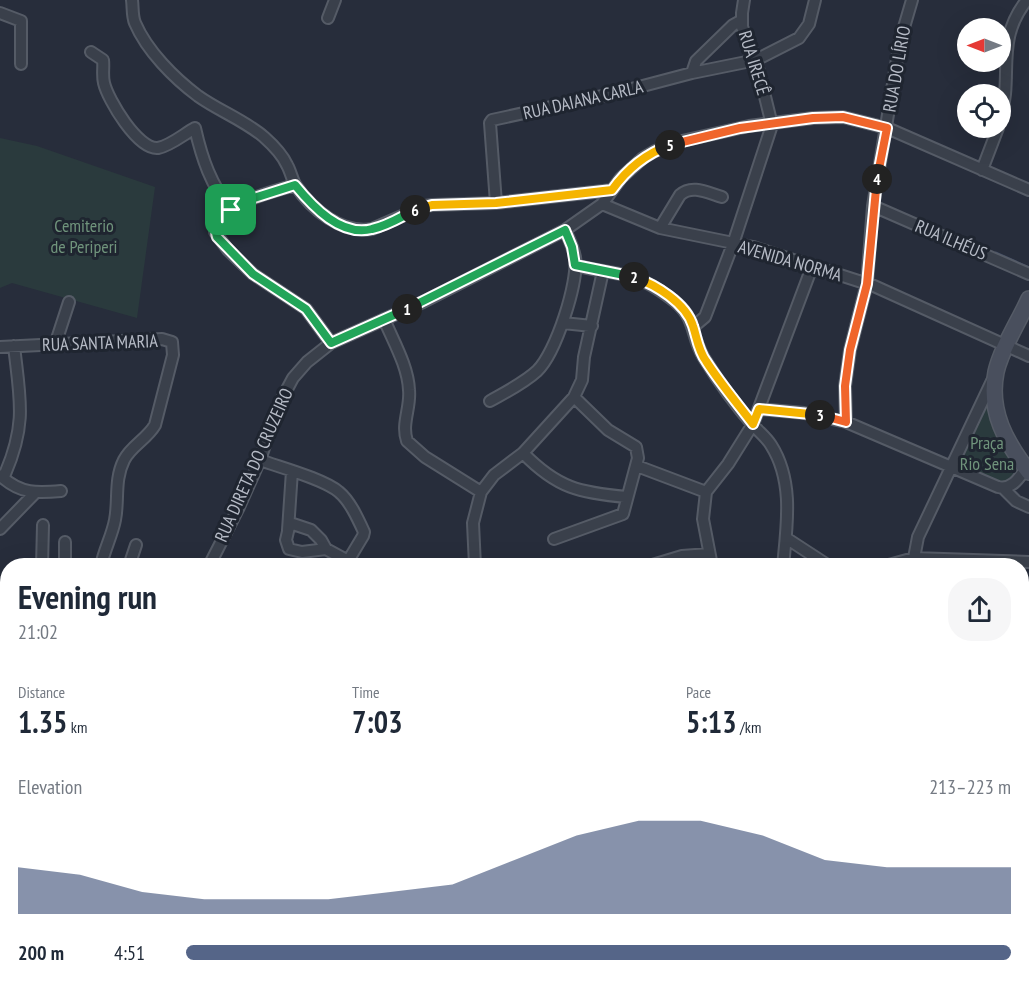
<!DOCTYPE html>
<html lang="en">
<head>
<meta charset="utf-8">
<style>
  body { margin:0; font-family:"PT Sans Narrow",sans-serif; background:#f6f6f7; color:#1f2937; height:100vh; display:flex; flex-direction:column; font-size:22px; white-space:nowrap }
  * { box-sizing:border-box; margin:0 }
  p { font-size:20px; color:#747a83 }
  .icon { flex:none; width:33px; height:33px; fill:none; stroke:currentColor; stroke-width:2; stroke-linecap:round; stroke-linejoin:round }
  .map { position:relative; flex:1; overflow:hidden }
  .side { position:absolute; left:0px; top:558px; width:1029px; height:429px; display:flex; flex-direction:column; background:#fff; border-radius:24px 24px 0 0; box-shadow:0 6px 24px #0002 }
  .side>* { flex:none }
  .needle { width:39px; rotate:270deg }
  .tools { position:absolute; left:957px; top:18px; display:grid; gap:12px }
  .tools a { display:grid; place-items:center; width:54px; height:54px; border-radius:50%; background:#fff; box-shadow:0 6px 24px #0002; font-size:30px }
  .pin { position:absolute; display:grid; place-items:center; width:51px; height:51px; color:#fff; margin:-26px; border-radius:12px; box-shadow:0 3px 9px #0006 }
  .km { position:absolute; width:30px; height:30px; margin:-15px; border-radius:50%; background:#222; color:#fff; font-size:16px; line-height:30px; text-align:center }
  .round { display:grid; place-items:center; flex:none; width:63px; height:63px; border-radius:24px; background:#f6f6f7 }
  .summary { display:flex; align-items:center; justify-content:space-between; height:102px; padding:0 18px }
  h1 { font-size:33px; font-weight:800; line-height:45px }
  .figures { display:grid; grid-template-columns:repeat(3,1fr); gap:9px; height:102px; padding:6px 18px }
  .figures div { display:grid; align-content:center }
  .figures b { font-size:30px; font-weight:800 }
  .figures small { font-size:16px; font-weight:400 }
  .figures p { font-size:16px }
  .chart { height:168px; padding:12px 18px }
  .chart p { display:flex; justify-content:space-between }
  .chart svg { width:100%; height:108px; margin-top:6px; fill:#556588; opacity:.7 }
  ul { padding:0 18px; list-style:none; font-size:20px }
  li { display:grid; grid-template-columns:96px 72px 1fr; align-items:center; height:45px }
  li i { height:15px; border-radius:8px; background:#556588 }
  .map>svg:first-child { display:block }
  .green { fill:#2a3a3d }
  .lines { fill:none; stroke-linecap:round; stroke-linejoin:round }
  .stream { stroke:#404b64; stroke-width:3 }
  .minor-casing { stroke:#555b66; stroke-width:14 }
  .secondary-casing { stroke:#555b66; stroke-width:18 }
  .minor { stroke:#3a404b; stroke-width:10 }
  .secondary { stroke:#494f5d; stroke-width:15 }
  .split-1-casing { stroke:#fff; stroke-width:12 }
  .split-2-casing { stroke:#fff; stroke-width:12 }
  .split-3-casing { stroke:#fff; stroke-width:12 }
  .split-4-casing { stroke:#fff; stroke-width:12 }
  .split-5-casing { stroke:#fff; stroke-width:12 }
  .split-6-casing { stroke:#fff; stroke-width:12 }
  .split-7-casing { stroke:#fff; stroke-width:12 }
  .split-1 { stroke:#22a559; stroke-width:8 }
  .split-2 { stroke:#22a559; stroke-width:8 }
  .split-3 { stroke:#f5b400; stroke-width:8 }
  .split-4 { stroke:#f0652b; stroke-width:8 }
  .split-5 { stroke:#f0652b; stroke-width:8 }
  .split-6 { stroke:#f5b400; stroke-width:8 }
  .split-7 { stroke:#22a559; stroke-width:8 }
  .labels { text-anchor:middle; stroke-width:6; stroke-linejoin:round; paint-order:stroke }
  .street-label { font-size:18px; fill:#b6bbc6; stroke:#1f2530 }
  .park-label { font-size:18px; fill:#70947c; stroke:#1f2530 }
</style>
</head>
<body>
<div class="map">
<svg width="1029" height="987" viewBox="0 0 1029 987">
  <rect width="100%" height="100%" fill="#272d3b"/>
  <path class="green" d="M0,138L37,146L155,187L137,318L12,283L0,288Z
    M987,397L1018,467L1012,480L1000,482L957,468Z"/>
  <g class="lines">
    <path class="stream" d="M996,253L1029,268"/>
    <defs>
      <path id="minor" d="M132,0C133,7 132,16 135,23C147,51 174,78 198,96C219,111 244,120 264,137C273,145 282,154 287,165C291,172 292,180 296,186C312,210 342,234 372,229L425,206L432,205L496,203L612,190
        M0,13L21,21V64
        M328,18L335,0
        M91,52L103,60C104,67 102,75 104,83C108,100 138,150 158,148C170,146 184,134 195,128C202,159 211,185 231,210
        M692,73L696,61L733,25L742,20
        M1000,119C1014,76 994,41 1027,0
        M982,170L998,128
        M295,185C271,192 221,203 215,232L228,250L253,274L306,309L331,343
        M496,203L490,123L492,120L620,92L692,73L756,60L799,38L809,24L815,0
        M602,204L660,228L753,247L874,286L1029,356
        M873,206L1029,274
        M660,228L680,195C692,184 708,193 722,197
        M575,265C591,270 608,271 624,275C641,278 655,287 669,297C698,317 689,333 704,358C717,379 737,407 753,425C759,432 766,437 771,445C794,481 787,525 783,566
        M384,319C393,341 408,366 409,390C411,407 401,424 407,441L425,457L481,492
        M563,323L592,326
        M693,327L705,317L733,244L772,125L756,60L742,27V13L744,0
        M55,345L69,302
        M0,347L162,339L172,342L173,355L155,425C147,439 131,446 124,460C114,480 119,500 115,520C112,536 104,550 101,566
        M490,401C506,392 524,383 537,371C556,353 579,281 575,257C573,247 569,239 565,230
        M759,409L804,413L846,422L998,487C1012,490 1019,478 1026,468
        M846,422L845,386L850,350L867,283L873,206L900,41L912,0
        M523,453C557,488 580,493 627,497
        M260,460C279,467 324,479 339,492C350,501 358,519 364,532L363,536L348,561L353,566
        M637,466L706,492
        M0,476L5,474C27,423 20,399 14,346
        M2,477C21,494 37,493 61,491
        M1003,488L1016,501L1029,507
        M0,529L34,494
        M288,530L292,471
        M786,538L829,566
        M554,539L623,514L638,458L636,447L608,430L574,397
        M65,542V566
        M326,549L302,552L289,549L286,540L289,527L293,524L311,530L321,540L326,549L348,561
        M914,558L918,537L992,381
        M42,566L43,525
        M129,566L136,545
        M209,566L239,507L260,460L278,406L293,378L307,362L331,343L423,302L565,230L602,204L621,178L643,158L655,151L682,141L749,126L813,118L843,117L887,128L1029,190
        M475,566L473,523L481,492L494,475L523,453L574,397L582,380L584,357L603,271
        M649,566L682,556L709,554
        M712,566L703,519L706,492L728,464L753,424L812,267
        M885,566L914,558L1029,562
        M1022,642L1029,638
        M0,670L8,687
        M0,794L8,788
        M0,807L8,806
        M0,881L8,880
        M1022,920L1029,894
        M406,980L407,987
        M455,980L475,987
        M579,980L585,987
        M664,980L667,987
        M24,987L26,980
        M69,987L71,980
        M143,987L144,980
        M225,987V980
        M315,987L317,980
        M741,987V980
        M885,987L888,980
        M1015,987V980"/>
      <path id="secondary" d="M1029,299C1019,321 1001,349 996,372C988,411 1006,443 1029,472"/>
    </defs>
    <use href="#minor" class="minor-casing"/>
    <use href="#secondary" class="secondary-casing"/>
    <use href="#minor" class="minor"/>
    <use href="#secondary" class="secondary"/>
  </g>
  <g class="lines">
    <defs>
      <path id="split-1" d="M231,210C224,218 213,226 217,237L253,274L306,309L331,343L407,309"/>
      <path id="split-2" d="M407,309L565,230L572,247L575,265L634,277"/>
      <path id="split-3" d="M634,277C656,285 686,303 693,326C697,338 698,350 706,361C720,383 737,403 753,424L759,409L820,415"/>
      <path id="split-4" d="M820,415L846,422L845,386L850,350L867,284L877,179"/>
      <path id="split-5" d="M670,145L740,128L813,118L843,117L887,128L877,179"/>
      <path id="split-6" d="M415,210L432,205L496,203L612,190C627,169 645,154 670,145"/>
      <path id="split-7" d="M231,210L251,199L295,185C313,207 341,237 372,229C387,226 401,217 415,210"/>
    </defs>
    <use href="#split-1" class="split-1-casing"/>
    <use href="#split-2" class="split-2-casing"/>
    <use href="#split-3" class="split-3-casing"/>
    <use href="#split-4" class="split-4-casing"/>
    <use href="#split-5" class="split-5-casing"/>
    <use href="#split-6" class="split-6-casing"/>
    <use href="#split-7" class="split-7-casing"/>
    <use href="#split-1" class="split-1"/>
    <use href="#split-2" class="split-2"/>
    <use href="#split-3" class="split-3"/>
    <use href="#split-4" class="split-4"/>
    <use href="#split-5" class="split-5"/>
    <use href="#split-6" class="split-6"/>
    <use href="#split-7" class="split-7"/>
  </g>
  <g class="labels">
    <g class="street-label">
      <text transform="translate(754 63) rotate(73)" y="6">RUA IRECÊ</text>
      <text transform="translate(897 69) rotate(-80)" y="6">RUA DO LÍRIO</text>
      <text transform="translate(583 100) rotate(-13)" y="6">RUA DAIANA CARLA</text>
      <text transform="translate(951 240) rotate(23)" y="6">RUA ILHÉUS</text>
      <text transform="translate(790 261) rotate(16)" y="6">AVENIDA NORMA</text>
      <text transform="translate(100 343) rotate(-2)" y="6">RUA SANTA MARIA</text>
      <text transform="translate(254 465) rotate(-66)" y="6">RUA DIRETA DO CRUZEIRO</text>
    </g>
    <g class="park-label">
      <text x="84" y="232">Cemiterio<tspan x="84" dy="21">de Periperi</tspan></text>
      <text x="987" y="449">Praça<tspan x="987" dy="21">Rio Sena</tspan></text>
    </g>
  </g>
</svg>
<div class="tools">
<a><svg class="needle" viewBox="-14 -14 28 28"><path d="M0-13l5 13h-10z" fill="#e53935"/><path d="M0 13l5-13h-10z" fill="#747a83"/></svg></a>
<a><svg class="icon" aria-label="locate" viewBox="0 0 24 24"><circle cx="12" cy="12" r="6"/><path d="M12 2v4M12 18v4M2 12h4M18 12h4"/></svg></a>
</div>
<div class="pin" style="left:231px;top:210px;background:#1e9e55"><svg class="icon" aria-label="arrive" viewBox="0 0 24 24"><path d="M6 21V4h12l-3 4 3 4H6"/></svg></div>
<b class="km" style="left:407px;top:309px">1</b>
<b class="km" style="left:634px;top:277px">2</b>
<b class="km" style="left:820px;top:415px">3</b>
<b class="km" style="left:877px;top:179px">4</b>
<b class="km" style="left:670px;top:145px">5</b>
<b class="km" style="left:415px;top:210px">6</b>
<section class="side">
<div class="summary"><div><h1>Evening run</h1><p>21:02</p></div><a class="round"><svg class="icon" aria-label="share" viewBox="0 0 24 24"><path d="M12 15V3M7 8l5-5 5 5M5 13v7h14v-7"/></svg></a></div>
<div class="figures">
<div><p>Distance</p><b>1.35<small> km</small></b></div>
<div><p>Time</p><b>7:03</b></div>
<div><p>Pace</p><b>5:13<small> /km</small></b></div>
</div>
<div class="chart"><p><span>Elevation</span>213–223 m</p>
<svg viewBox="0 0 160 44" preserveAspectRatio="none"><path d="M0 44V25L10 28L20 35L30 38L40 38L50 38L60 35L70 32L80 22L90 12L100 6L110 6L120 12L130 22L140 25L150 25L160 25V44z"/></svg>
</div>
<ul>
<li><b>200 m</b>4:51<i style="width:100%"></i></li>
</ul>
</section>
</div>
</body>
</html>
